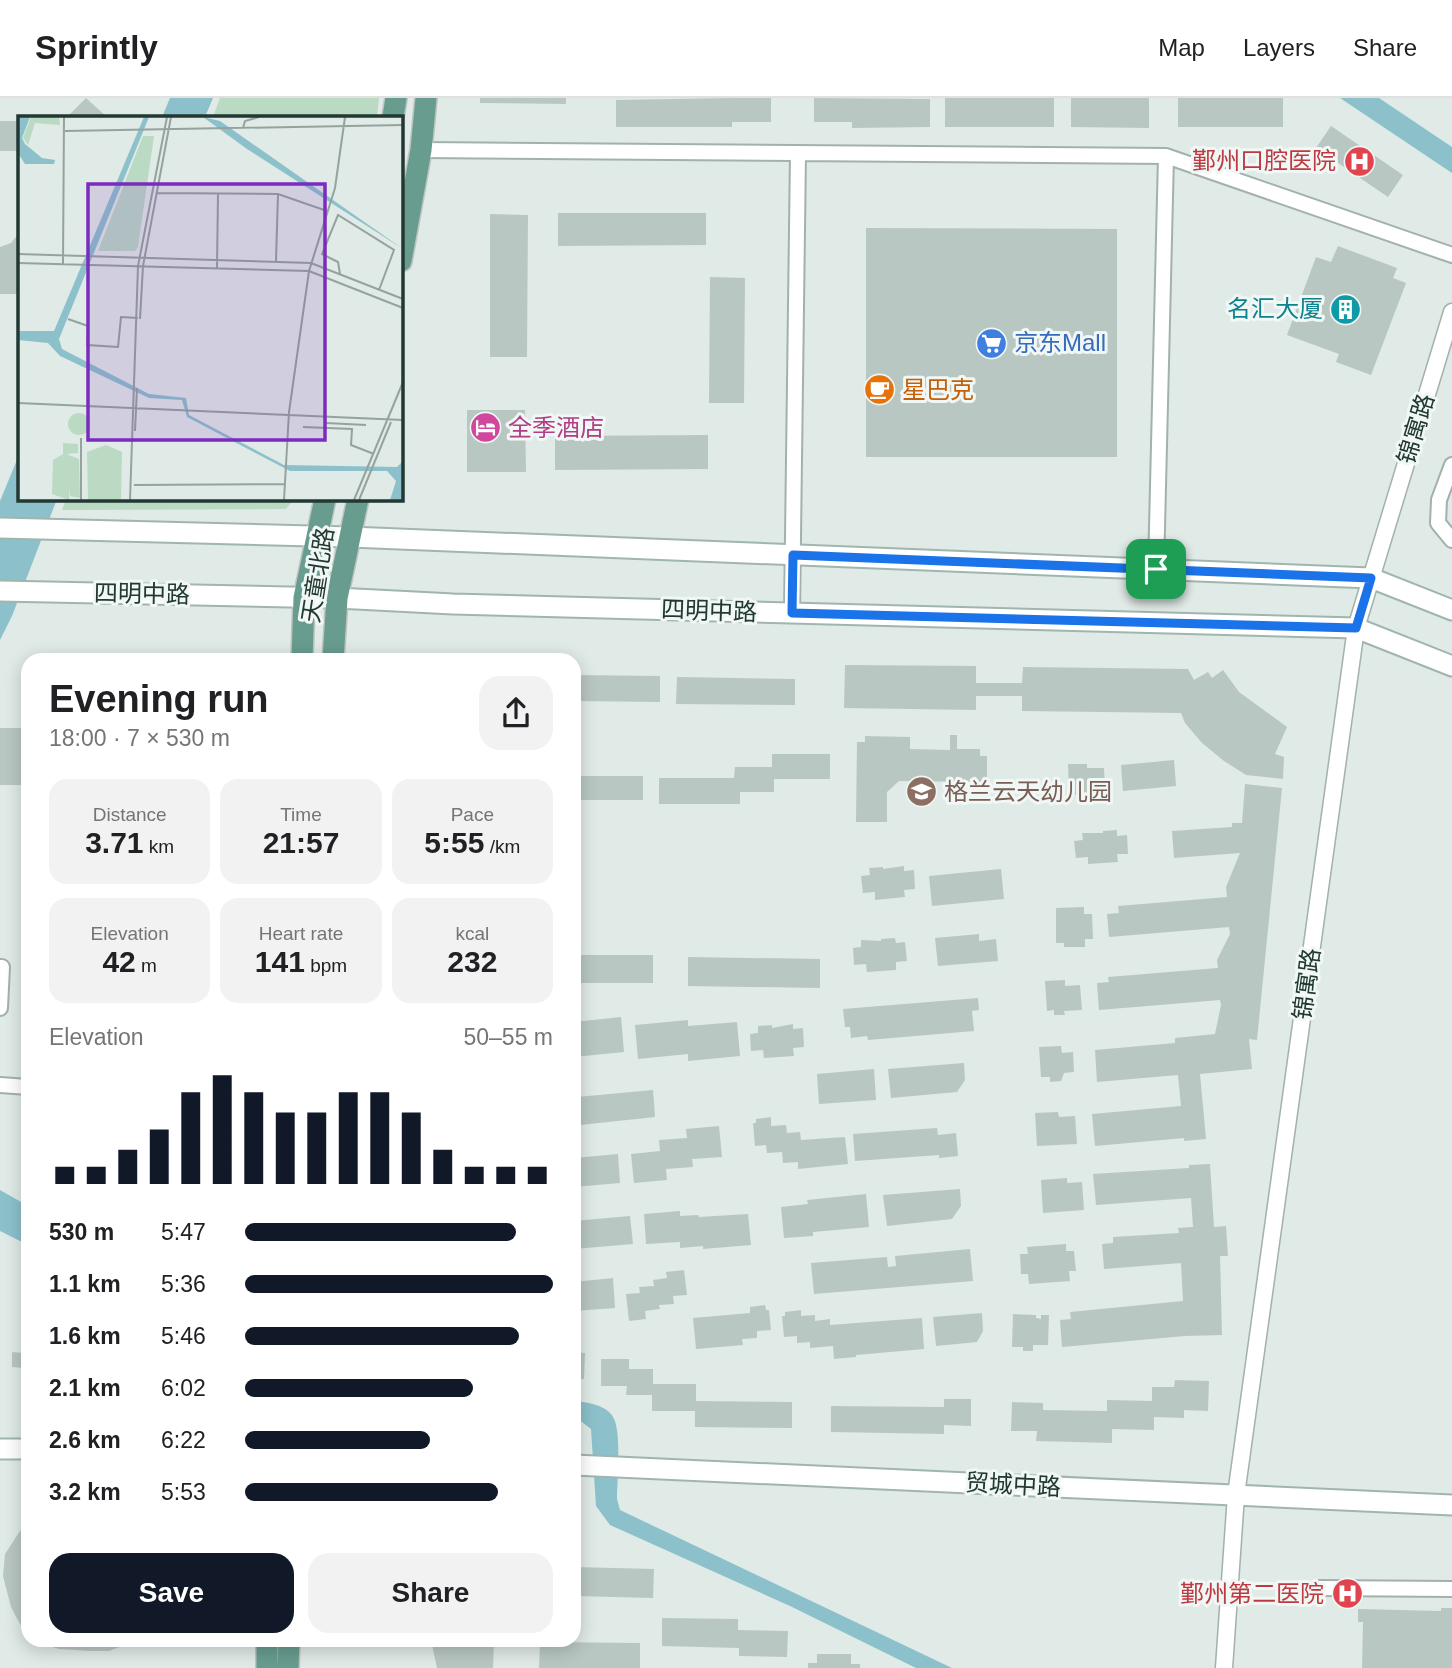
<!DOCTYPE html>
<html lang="en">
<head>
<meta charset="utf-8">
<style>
  body { margin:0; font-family:Helvetica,"Noto Sans SC",sans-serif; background:#f2f2f2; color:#202124; height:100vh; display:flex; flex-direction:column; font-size:26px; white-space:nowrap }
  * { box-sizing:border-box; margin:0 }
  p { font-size:23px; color:#757577 }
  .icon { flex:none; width:38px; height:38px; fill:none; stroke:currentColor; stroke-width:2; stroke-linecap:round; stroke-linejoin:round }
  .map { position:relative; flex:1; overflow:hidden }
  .panel { position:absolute; left:21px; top:555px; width:560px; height:994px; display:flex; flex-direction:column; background:#fff; border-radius:21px; box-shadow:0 4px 18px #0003 }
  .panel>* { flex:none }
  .pin { position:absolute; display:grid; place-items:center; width:60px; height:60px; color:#fff; margin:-30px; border-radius:14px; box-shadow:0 4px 10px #0006 }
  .round { display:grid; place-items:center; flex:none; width:74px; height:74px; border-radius:21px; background:#f2f2f2 }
  .headline { display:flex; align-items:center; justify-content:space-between; height:119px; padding:0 28px }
  h1 { font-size:38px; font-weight:800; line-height:52px }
  .figures { display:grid; grid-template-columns:repeat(3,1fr); gap:10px; height:119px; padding:7px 28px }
  .figures div { display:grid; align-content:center; border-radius:18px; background:#f2f2f2; text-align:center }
  .figures b { font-size:30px; font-weight:800 }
  .figures small { font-size:19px; font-weight:400 }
  .figures p { font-size:19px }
  .chart { height:196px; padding:14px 28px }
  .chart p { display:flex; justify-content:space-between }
  .chart svg { width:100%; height:126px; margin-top:7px; stroke:#111827; stroke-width:6 }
  .button { display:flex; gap:14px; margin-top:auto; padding:14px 28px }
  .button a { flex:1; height:80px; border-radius:21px; background:#111827; color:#fff; font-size:28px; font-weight:800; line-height:80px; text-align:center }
  .button a+a { background:#f2f2f2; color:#202124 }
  ul { padding:0 28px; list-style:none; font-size:23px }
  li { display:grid; grid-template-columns:112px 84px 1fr; align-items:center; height:52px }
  li i { height:18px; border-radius:9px; background:#111827 }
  header { display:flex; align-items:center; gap:42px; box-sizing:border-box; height:98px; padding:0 35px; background:#fff; border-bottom:2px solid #e0e0e0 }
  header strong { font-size:33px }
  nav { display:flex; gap:38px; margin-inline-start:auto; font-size:24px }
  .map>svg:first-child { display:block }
  .green { fill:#badac3 }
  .water { fill:#8cc1cb }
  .building { fill:#b9c7c2 }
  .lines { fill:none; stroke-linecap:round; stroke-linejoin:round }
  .minor-casing { stroke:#a3b1ad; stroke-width:18 }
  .tertiary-casing { stroke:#a3b1ad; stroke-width:19 }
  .secondary-casing { stroke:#a0b5ae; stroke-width:23 }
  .primary-casing { stroke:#bdc4c2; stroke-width:24 }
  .minor { stroke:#fff; stroke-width:14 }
  .tertiary { stroke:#fff; stroke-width:16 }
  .secondary { stroke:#fff; stroke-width:19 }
  .primary { stroke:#689c8f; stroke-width:21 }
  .route-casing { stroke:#fff; stroke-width:14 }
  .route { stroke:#1a73e8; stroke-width:9 }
  .labels { text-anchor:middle; stroke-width:6; stroke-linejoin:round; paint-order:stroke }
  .health-label { font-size:24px; fill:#be3a42; stroke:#f0f7f4; text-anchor:end }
  .culture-label { font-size:24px; fill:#0d838f; stroke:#f0f7f4; text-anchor:end }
  .shop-label { font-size:24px; fill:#366cbe; stroke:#f0f7f4; text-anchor:start }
  .food-label { font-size:24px; fill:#c56008; stroke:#f0f7f4; text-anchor:start }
  .hotel-label { font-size:24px; fill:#b23c85; stroke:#f0f7f4; text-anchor:start }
  .street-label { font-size:24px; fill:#223933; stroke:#f0f7f4 }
  .education-label { font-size:24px; fill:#785e54; stroke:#f0f7f4; text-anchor:start }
  .inset-road { fill:none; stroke:#94a39e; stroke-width:2 }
  .view { fill:#7b2cbf; fill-opacity:0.15; stroke:#7b2cbf; stroke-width:3.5 }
  .inset-edge { fill:none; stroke:#223933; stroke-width:3.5 }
</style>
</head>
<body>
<header>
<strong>Sprintly</strong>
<nav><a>Map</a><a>Layers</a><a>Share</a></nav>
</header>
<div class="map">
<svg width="1452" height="1570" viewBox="0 0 1452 1570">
  <rect width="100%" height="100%" fill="#e0eae6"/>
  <path class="green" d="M220,0H379L377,19H213Z
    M66,401H294L286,411L62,412Z"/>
  <path class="water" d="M170,0H213L205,19H162Z
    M1340,0H1379L1452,49V75Z
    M19,357V401H57L12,518L0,542V403Z
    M0,1092L28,1108V1147L0,1133Z
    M574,1303C586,1304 607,1307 613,1319C622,1333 617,1383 617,1401L620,1412L952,1570H916L790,1508L610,1427L596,1408L591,1331L578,1321H574Z"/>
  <path class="building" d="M86,0L107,19H67Z
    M480,0H566V6L480,5Z
    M731,0H771V24H732V29H616V2Z
    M814,0L930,1V29L852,30V24H814Z
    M945,0H1054V29H945Z
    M1071,0H1149V30L1071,29Z
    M1178,0H1283V29H1178Z
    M0,23H19V53H0Z
    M1331,28L1403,77L1388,99L1316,50Z
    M558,115H706V147L558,148Z
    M490,116L528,117L527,259H490Z
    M866,130L1117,131V359H866Z
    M19,135V196H0V149L11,145Z
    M1338,148L1397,170L1393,180L1406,185L1371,277L1336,264L1339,256L1287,237L1316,159L1331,164Z
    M710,179L745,180L744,305H709Z
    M467,312H525L526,374H467Z
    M708,337V371L555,372V338Z
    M845,567L976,568V585H1022L1023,569L1188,571L1194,582L1208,574L1212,580L1223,572L1239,594L1287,629L1275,656L1284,659L1283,681L1246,677L1224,663L1202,645L1185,625L1181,615L1022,613V598H976V612L844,610Z
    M574,577L660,578V604L574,603Z
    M677,579L795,581V607L676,606Z
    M0,630H28V687H0Z
    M950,637H957V651H980V658H987V684L899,683L887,694V724H856L857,644H865V638L910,639V651L950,652Z
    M772,656H830V681H774V694H740V706H659V680H734L735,669H772Z
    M1174,662L1176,688L1123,693L1121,667Z
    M1068,666H1087V670H1104L1105,695L1069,697Z
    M574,678H643V702H574Z
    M1245,686L1282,690L1257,942L1249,941L1252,971L1200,976L1206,1041L1184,1043V1040L1095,1048L1092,1016L1181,1008L1178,977L1097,984L1095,952L1175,945V940L1215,936L1221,907L1220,902L1099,912L1097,885L1109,884L1108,879L1218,870L1217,862L1230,836L1229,829L1109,839L1107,816L1119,815L1118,808L1227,799L1226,789L1240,755L1174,760L1172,733L1232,729V725H1242Z
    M1117,732V738L1127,737L1128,756H1117L1118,764L1088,766V759L1076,760L1074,743L1083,742L1082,735H1103V733Z
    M904,768V773L914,772L915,791L904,792L905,799L875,802V794L863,795L861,778L870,777L869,770L883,769V771Z
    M1001,771L1004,801L932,808L929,778Z
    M1084,809V816H1092L1093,841H1085V849H1064V845H1056V810Z
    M979,836V843L996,841L998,863L938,868L935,840Z
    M895,840L896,845L905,844L907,863L896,864V872L867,874L866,866L854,867L853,850L861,849V842L881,843V841Z
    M574,857H653V885H574Z
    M688,859L820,861V890L688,888Z
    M1065,882V888L1080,887L1082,912L1064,913L1065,917H1054V912L1047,913L1045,883Z
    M978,900L979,912L972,913L974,933L868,942L867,938L851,940L850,929H845L843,911Z
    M621,919L624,954L574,959V924Z
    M688,922V928L737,924L740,958L688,963V956L638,961L635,927Z
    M793,926V931L803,930L804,949L793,950L794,958L764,960L763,952L751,953L750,936L758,935V928L772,927V930Z
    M1061,948L1062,955L1073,954L1074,974L1064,975L1061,983L1050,984V979H1041L1039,949Z
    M964,965L965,982L957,994L891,1000L888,971Z
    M874,971L876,1002L819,1006L817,976Z
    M574,992H577V999L653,992L655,1019L580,1027V1021L574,1022Z
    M1058,1014L1059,1019L1075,1018L1077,1046L1037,1048L1035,1015Z
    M771,1019V1028L786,1027L787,1035L800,1034L801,1042L845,1039L848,1066L798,1071V1064L783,1065L782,1054L767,1055L766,1047L755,1048L753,1025H756V1021Z
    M719,1028L722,1059L692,1061L693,1069L666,1071L667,1082L634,1085L631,1056L660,1053L659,1042L687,1040L686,1031Z
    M937,1030L938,1037L956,1035L958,1058L939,1060V1057L855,1063L853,1036Z
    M618,1056L620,1085L574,1089V1060Z
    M1210,1066L1214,1129L1226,1128L1228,1158H1220L1222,1237L1185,1238L1062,1249L1060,1222L1071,1221L1070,1214L1183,1203L1181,1165L1104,1171L1102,1146L1113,1145V1139L1179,1135L1178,1130L1193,1129L1191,1100L1096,1107L1093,1076L1189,1070V1067Z
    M1067,1080V1085L1082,1084L1084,1112L1043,1115L1041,1082Z
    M960,1091L961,1108L952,1121L887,1128L883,1097Z
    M866,1096L869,1129L813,1134V1138L784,1140L781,1109L808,1106L807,1102Z
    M680,1113V1118L698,1117L699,1119L748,1116L751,1147L703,1151V1148L680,1150V1144L646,1146L644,1116Z
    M630,1118L633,1146L574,1151V1123Z
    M1066,1146V1153H1074L1076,1173H1069L1070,1183L1029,1186L1028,1176H1021L1020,1156H1028L1027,1149Z
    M970,1151L973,1183L814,1196L811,1165L887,1159L888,1169L896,1168L895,1158Z
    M684,1172L687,1197L673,1198L674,1206L659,1207L660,1211L645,1213L646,1221L629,1223L626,1196L640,1195L639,1189L654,1188L653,1182L667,1180L666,1174Z
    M613,1180L615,1210L574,1213V1184Z
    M765,1207L766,1212H769L771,1232L757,1233V1240L742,1241L743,1247L696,1251L693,1220L750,1215V1209Z
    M801,1212V1218L815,1217V1223L830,1221V1227L922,1220L924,1251L856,1257V1259L834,1261L833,1248L810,1250V1244L797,1245V1238L784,1239L782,1218H785V1214Z
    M982,1215L983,1233L977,1244L936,1248L933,1219Z
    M1013,1216L1036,1217V1220L1041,1221V1217H1049L1048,1247H1033V1253H1023V1249H1012Z
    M12,1254L23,1255V1270L12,1269Z
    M574,1254L585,1255L584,1281H574Z
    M601,1261H629V1271H653V1286H696V1303L792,1304V1330L695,1329V1313H652V1297H626L627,1288H601Z
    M1175,1282L1209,1283L1208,1313L1184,1312V1320L1154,1319V1332L1112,1331V1345L1036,1343L1037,1333H1011L1012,1304L1043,1305V1312L1107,1313V1302L1152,1303V1289H1174Z
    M944,1301H971V1328L944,1327V1336L831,1334V1308L944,1309Z
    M28,1424V1534L20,1526L11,1509L3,1478L5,1456L20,1433Z
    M574,1469L654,1471L653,1500L574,1498Z
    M1441,1510H1452V1570H1362L1363,1524H1358V1511L1441,1513Z
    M662,1520L738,1521V1532L788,1533L787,1559L739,1558V1550L662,1548Z
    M38,1542H137L109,1553H89L59,1551L49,1548Z
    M431,1542H494L493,1570H437Z
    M540,1544L640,1545V1570H539Z
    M817,1556H851V1566H860V1570H808V1565H817Z"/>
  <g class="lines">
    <defs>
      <path id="minor" d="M421,52L1166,58L1452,157
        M1452,367L1439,402L1438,425L1452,442
        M1156,471L1166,58
        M792,515L798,55
        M0,869H2L0,910
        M0,987L28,989
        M1319,1490L1452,1491"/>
      <path id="tertiary" d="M1224,1570L1236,1397L1356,530L1452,214"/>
      <path id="secondary" d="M0,430L350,439L1371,480L1452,512
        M0,493L337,500L453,506L1356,530L1452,568
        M0,1351H28
        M574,1367L1452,1407"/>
      <path id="primary" d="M393,19L396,0
        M401,163L421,52L426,0
        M302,562L304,500L325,401
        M333,562L337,500L358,401
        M267,1570V1542
        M288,1570L289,1542"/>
    </defs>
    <use href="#minor" class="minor-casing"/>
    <use href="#tertiary" class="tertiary-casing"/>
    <use href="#secondary" class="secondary-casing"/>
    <use href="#primary" class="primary-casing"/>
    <use href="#minor" class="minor"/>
    <use href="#tertiary" class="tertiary"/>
    <use href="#secondary" class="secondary"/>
    <use href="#primary" class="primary"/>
  </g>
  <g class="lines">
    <defs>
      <path id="route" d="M793,457L1371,480L1356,530L792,515Z"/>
    </defs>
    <use href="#route" class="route-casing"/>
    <use href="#route" class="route"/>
  </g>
  <defs>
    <symbol id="hospital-disc" viewBox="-11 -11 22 22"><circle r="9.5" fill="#e0444e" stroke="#f0f7f4"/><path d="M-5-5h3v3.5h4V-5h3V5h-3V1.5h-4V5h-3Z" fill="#fff"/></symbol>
    <symbol id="building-disc" viewBox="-11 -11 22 22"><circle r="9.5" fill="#0f9aa8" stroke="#f0f7f4"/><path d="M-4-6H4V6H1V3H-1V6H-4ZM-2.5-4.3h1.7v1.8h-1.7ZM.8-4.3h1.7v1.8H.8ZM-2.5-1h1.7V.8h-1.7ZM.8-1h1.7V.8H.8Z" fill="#fff"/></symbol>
    <symbol id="supermarket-disc" viewBox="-11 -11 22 22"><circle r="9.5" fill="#3f7fe0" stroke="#f0f7f4"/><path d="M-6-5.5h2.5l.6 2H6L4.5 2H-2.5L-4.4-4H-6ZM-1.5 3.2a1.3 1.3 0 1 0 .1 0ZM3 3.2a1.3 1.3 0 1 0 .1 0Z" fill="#fff"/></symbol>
    <symbol id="cafe-disc" viewBox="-11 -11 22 22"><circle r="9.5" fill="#e8710a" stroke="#f0f7f4"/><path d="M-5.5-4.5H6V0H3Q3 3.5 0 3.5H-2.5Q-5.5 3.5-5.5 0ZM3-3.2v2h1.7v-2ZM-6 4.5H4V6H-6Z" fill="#fff"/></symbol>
    <symbol id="hotel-disc" viewBox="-11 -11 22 22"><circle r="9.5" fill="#d1479c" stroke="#f0f7f4"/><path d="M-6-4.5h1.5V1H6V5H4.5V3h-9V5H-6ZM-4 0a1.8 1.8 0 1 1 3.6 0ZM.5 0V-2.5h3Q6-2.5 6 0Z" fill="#fff"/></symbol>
    <symbol id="school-disc" viewBox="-11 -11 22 22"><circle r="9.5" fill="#8d6e63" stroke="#f0f7f4"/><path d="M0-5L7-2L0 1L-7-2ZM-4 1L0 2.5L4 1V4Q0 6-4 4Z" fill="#fff"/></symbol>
  </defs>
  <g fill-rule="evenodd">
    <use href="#hospital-disc" x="1342" y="46" width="35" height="35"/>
    <use href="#building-disc" x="1328" y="194" width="35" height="35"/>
    <use href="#supermarket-disc" x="974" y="228" width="35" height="35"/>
    <use href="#cafe-disc" x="862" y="274" width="35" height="35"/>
    <use href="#hotel-disc" x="468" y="312" width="35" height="35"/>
    <use href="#school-disc" x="904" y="676" width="35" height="35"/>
    <use href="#hospital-disc" x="1330" y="1478" width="35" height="35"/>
  </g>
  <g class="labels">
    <g class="health-label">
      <text x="1336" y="71">鄞州口腔医院</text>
      <text x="1324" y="1504">鄞州第二医院</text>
    </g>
    <g class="culture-label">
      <text x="1323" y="219">名汇大厦</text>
    </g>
    <g class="shop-label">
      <text x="1014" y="253">京东Mall</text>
    </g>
    <g class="food-label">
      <text x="902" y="300">星巴克</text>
    </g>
    <g class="hotel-label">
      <text x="508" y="338">全季酒店</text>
    </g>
    <g class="street-label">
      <text transform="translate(1416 331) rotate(-73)" y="8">锦寓路</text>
      <text transform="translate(318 477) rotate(-81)" y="8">天童北路</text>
      <text transform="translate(142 496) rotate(1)" y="8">四明中路</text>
      <text transform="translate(709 513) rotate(2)" y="8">四明中路</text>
      <text transform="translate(1307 886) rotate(-82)" y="8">锦寓路</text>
      <text transform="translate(1013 1387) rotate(3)" y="8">贸城中路</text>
    </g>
    <g class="education-label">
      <text x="944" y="702">格兰云天幼儿园</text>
    </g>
  </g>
  <g transform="translate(18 18)">
    <rect width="385" height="385" fill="#e0eae6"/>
    <path d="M13,1H41L42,9L17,7L10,29L5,22ZM125,20H136L120,131L117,135H80ZM50 308a11 11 0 1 1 22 0a11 11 0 1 1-22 0ZM45,327L60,328V337L48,338L61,343L62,382L52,380V370L51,384L34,378L35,344L45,338ZM88,329L104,336L103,384H70L69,336Z" fill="#badac3"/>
    <path d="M0,1H12L4,22L7,28L24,42L37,44L36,48H7L0,37ZM126,1H131L41,223L44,233L131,278L168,282L171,299L266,349L379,351L385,345V384H372L378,365L369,355H272L169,301L164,284L131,282L42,240L30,227L0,224V215H36ZM185,1L202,5L385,133L229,33Z" fill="#8cc1cb"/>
    <path class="inset-road" d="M225,12L227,5L241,1M47,15L385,9M139,77L260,78L309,95M0,138L293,147L385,183M258,145L260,78M0,147L291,155L385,192M45,148L46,1M199,152L200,77M322,158L320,146L304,138L320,99L376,134L361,174M50,203L70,210L69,229L100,231L103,201L120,202M122,203L125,150L153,1M0,287L385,304M308,307L348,309M285,311L334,313L333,329L356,338M117,315L119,272M63,322V384M116,369L266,368M112,384L120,150L149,1M266,384L271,296L291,155L317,72L327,1M336,384L385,266M341,384L373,306"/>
    <path class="view" d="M70,68H307V324H70Z"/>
    <rect width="385" height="385" class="inset-edge"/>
  </g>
</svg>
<div class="pin" style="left:1156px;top:471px;background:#1e9e55"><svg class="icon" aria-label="arrive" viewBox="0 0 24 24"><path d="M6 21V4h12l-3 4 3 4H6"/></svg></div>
<section class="panel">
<div class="headline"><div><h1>Evening run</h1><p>18:00 · 7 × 530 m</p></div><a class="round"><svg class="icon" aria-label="share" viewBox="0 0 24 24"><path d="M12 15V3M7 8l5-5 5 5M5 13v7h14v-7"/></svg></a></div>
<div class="figures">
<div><p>Distance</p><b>3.71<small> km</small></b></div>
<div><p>Time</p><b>21:57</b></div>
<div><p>Pace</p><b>5:55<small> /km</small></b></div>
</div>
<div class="figures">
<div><p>Elevation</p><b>42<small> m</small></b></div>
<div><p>Heart rate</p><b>141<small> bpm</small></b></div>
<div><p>kcal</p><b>232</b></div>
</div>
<div class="chart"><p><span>Elevation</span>50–55 m</p>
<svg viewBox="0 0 160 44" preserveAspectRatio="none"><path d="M5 44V38M15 44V38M25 44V32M35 44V25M45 44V12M55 44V6M65 44V12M75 44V19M85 44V19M95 44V12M105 44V12M115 44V19M125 44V32M135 44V38M145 44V38M155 44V38"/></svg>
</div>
<ul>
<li><b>530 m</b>5:47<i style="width:88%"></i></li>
<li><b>1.1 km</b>5:36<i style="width:100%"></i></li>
<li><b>1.6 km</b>5:46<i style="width:89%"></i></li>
<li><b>2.1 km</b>6:02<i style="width:74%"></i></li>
<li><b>2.6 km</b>6:22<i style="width:60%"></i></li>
<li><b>3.2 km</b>5:53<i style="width:82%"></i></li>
</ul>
<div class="button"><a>Save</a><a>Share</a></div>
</section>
</div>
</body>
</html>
